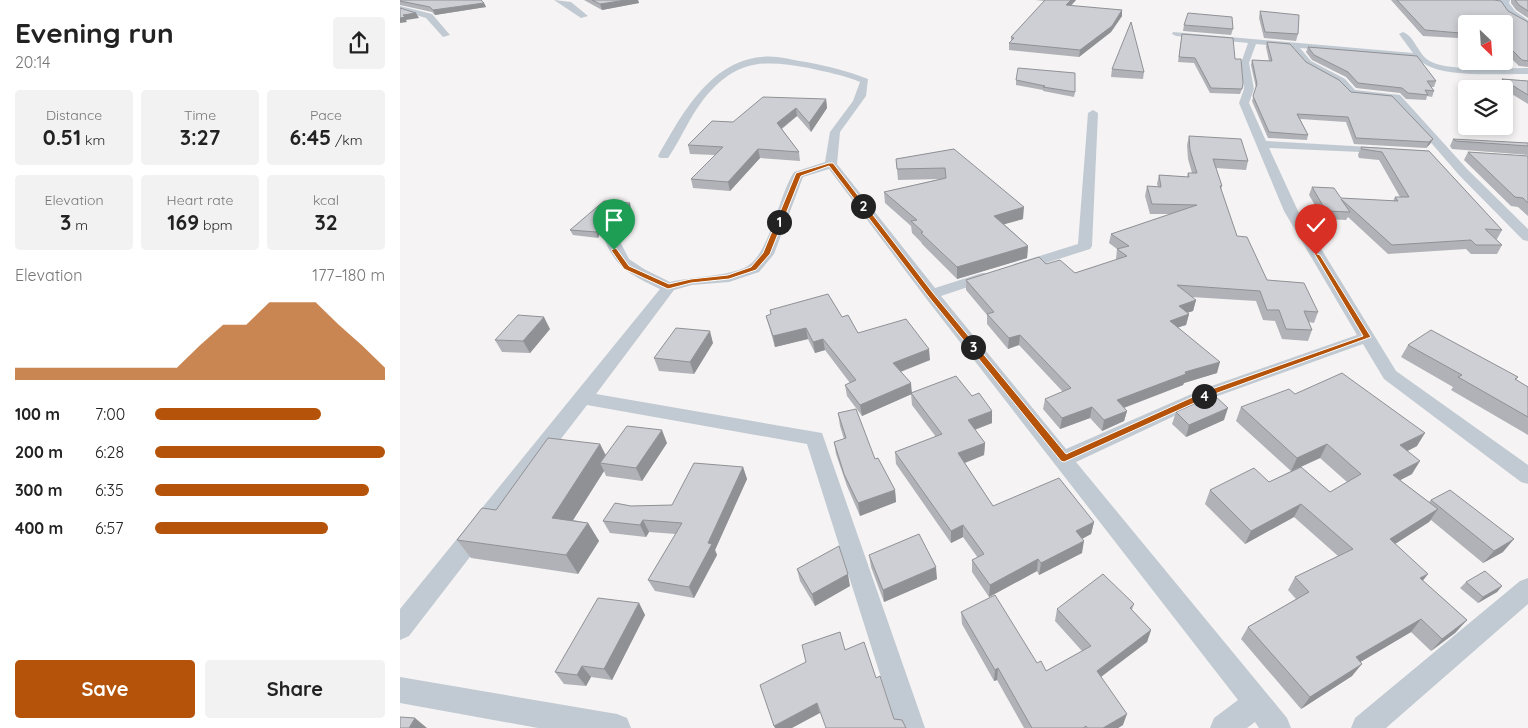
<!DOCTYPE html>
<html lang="en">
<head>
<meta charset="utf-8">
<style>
  body { margin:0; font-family:Quicksand,sans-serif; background:#f2f2f2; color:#222; height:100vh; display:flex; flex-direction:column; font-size:19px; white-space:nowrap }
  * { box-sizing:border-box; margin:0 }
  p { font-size:16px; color:#767676 }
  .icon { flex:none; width:28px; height:28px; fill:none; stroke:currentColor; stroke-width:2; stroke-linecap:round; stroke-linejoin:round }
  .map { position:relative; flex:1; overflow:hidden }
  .sheet { display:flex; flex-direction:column; background:#fff; width:400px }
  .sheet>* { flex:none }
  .needle { width:32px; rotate:155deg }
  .buttons { position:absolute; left:1058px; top:15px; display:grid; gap:10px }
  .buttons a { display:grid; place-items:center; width:55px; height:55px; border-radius:5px; background:#fff; box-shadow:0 2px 8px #0003; font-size:25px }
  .pin { position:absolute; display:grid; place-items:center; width:42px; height:42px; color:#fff; margin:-51px -21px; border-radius:50% 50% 50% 0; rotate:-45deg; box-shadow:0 0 5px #0007 }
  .pin .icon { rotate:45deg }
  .km { position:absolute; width:25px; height:25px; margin:-12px; border-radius:50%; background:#222; color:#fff; font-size:14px; line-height:25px; text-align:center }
  .round { display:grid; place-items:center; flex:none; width:52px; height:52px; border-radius:5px; background:#f2f2f2 }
  .summary { display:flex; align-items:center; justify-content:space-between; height:85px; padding:0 15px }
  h1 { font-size:28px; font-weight:700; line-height:38px }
  .metrics { display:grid; grid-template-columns:repeat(3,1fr); gap:8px; height:85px; padding:5px 15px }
  .metrics div { display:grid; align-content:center; border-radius:5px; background:#f2f2f2; text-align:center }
  .metrics b { font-size:21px; font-weight:700 }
  .metrics small { font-size:14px; font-weight:400 }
  .metrics p { font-size:14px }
  .chart { height:140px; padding:10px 15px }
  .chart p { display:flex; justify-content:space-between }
  .chart svg { width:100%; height:90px; margin-top:5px; fill:#b45309; opacity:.7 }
  .cta { display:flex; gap:10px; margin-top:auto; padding:10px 15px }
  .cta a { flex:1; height:58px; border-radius:5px; background:#b45309; color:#fff; font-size:20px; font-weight:700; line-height:58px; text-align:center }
  .cta a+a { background:#f2f2f2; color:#222 }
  ul { padding:0 15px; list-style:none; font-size:16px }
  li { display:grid; grid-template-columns:80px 60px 1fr; align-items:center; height:38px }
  li i { height:12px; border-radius:6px; background:#b45309 }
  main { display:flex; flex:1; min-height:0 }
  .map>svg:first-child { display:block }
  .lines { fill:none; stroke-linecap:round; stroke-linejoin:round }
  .street { fill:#c1cad2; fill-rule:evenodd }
  .secondary { fill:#c1cbd6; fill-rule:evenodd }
  .wall { fill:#b0b2b7; fill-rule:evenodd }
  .shaded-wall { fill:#909195 }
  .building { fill:#cdcfd5; stroke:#909195 }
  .route { fill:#b45309; stroke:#fff }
</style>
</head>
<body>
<main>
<section class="sheet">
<div class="summary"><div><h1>Evening run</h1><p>20:14</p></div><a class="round"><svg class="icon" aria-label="share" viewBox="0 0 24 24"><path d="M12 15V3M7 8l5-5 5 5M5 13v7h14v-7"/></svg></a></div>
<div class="metrics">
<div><p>Distance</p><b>0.51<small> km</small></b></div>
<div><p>Time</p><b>3:27</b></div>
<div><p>Pace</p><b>6:45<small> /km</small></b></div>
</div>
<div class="metrics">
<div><p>Elevation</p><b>3<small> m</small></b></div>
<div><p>Heart rate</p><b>169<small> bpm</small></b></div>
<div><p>kcal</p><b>32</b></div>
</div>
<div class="chart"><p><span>Elevation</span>177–180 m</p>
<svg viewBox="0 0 160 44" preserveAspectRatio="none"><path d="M0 44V38L10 38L20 38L30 38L40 38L50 38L60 38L70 38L80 27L90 17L100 17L110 6L120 6L130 6L140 17L150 27L160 38V44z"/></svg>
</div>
<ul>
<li><b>100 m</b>7:00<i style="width:72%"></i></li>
<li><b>200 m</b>6:28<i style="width:100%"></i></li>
<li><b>300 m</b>6:35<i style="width:93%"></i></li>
<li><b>400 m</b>6:57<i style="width:75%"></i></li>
</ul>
<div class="cta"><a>Save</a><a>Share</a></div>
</section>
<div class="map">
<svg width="1128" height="728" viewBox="0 0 1128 728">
  <rect width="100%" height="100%" fill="#f5f3f3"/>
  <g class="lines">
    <path class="street" d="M154,0L171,2L188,16L181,18Z
      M0,6L32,14L50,35L43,37L26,18L0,10Z
      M773,32L1013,53L999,34L1003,32C1014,36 1018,53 1028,60C1045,72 1106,68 1128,68V74C1103,73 1034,80 1018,58L900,48L911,61L945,79L955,90L1000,95L1067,169L1128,229V241L1123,240L1059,175L994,100L949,95L939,83L905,65L890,47L856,44L849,63L854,89L849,103L866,141L987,148V152L983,153L869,148L898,211L996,371L1128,465V484L1121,482L984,379L963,344L815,397L676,462L887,718L891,728H859L855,722L847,728H810L814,718L838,700L525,297L429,169L403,177L374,254L359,272L329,282L292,285L274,290L196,394L422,433L525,728H497L407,444L187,405L9,636L0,640V609L260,289C229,274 214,267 202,233L204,230H214L229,259L244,269L270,282C290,277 334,276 349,265C370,251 379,195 394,172L425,162L430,132L453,101L460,82C444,75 426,72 409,68C362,59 335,60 303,100C289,118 281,139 268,158H260L258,156C281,116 309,62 361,57C376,55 391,60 406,62C427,66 448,71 468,79L466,96L440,132L437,164L535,288L582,273H592L594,276L592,279L541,296L666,449L803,389L957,335L884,211L839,103L844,89L841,63L848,43L776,36L772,34Z
      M693,110L698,113L692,246L690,249L624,270H614L612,267L614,264L678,244L688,113Z
      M1128,578V604L986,728H951L955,718L1120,581Z
      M0,677L217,714L227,718L231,728H138L0,703Z"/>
    <path class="secondary" d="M1100,0H1110L1109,3L1115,11L1128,20V28L1107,15L1099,3Z"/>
  </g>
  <path class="wall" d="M0,0L84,3L86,7L35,15L32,12L0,5Z
    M184,0H238L239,3L202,10Z
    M635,0H676L671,6L722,10V16L711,32L679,57L609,50V43L611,41V37L645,1Z
    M991,0H1094L1108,11L1128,22V67L1119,66L1104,51V24H1066V45H1064L1058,38L1023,36Z
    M1111,0H1128V18L1116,10L1111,3Z
    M860,11L898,34L896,41L864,38L859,18Z
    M784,25L833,29L831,35L783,31Z
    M782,34L835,59L842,89L840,94L810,93L794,63L778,62Z
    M867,42L906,62L951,92L1033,139L1030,144L1026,148L954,144L946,122L900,119L908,135L907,140L868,138L852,101L856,88L851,65L852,60L869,61L866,47Z
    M908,47L1036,81L1034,87H1031L1034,91L1032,97L1027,96L1026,100L1006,99L1000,93L956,88L946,77L912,60L906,52Z
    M712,69L744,72L743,79L711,77Z
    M1102,79L1128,81V104L1099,86Z
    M616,80L675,92L674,97L643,91V90L616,85Z
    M426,99L427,108L411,132L397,116L382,129L399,152L400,161L360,158L330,191L293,188L291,179L315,155L290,154L288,145L333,122Z
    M789,136L848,161L846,170L816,168L822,186L821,190L837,236L867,280L918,312L914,323L909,322L912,330L908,341L882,339L875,321L863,320L856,301L791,297L796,300L793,311L787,313L789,314L786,325L778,327L817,373L784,383L783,385L724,408L727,411L724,421L702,431L690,418L660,429L643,409L645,399L663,392L619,345L608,349L587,324V315L566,290V280L646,264L675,273L717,260L716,259L717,249L709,243L711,234L770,214H750L745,196L747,186L758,187L757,184L759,175L787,177L788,173H792L788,159L787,145Z
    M1053,139L1128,143V155L1052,149L1050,146Z
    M961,147L1029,151L1102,230L1097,239H1096L1102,245L1097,254H1071L1066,249L988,254L948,217L946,220L923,219L909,195L912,187L941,198L993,201L995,197H1000L979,160L959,158L958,155Z
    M554,149L623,219L604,224L628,246L627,258L557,279L522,244L521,242L512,233L511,226L485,203L484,192L540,179L498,180L496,159Z
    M1068,152L1128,156V216L1118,207L1111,206L1064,160Z
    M231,209L210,228L202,229L198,238L173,235L170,230Z
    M370,310L442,317L458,333L530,360L501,372L512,393L592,423L575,430L585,443L584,455L565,463L593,506L694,522L691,534L682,539V553L639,575L637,571L589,597L572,572V560L578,558L563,537L551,543L496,464L495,452L536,437L512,405L511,394L462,416L447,396L445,385L450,383L425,350L415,353L408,339L375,347L366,316L371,314Z
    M150,329L130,353L102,352L95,340Z
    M313,343L294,374L259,371L254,358Z
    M1008,345L1118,377L1116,380L1128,387V435L1051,390L1053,387L1001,357Z
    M895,394L1017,446L1007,451L1012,474L1000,480L1029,502L1031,500L1103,552L1083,563L1031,520L1029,522L995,544L1023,581L1067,620L1055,633L1031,651L1011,632L960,662L952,676L901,709L841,639L848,627L896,599L888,590L895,577L938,556L894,517L845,544L805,504L810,490L869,482L891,471L836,421L841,407ZM920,458L947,482L930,492L901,467Z
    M776,412L824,420L786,437L772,424Z
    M438,413L475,459L495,490L496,502L460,516L447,486L436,454L434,442L444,439L440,426Z
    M267,443L242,481L206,476L204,471L173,520L188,523L199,541L178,574L71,558L57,540L96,510L200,444L206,455Z
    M343,467L347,479L315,550L317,555L294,598L255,591L248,580L276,534L249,532L246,537L210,533L203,521L231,506L272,505Z
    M469,555L537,579L484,602L471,567Z
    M397,569L450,586L415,606L400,581Z
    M1066,582L1102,586L1097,592L1078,603L1060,588Z
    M239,603L245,615L212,680L191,677L186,686L164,684L155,672Z
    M734,604L732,610L751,630L747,642L701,677L723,725L718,728H624L597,680L594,681L562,624L561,612L646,671L682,651L655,621L657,609Z"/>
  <path class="shaded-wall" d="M226,0H238L239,3L202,10L200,4Z
    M671,0H676L665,11L666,5Z
    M84,3L86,7L35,15L33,10Z
    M722,10V16L711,32L679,57L680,50Z
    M16,13L19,18L6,20L7,22L0,23V18L3,15Z
    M426,99L427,108L411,132L409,123Z
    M396,108L397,116L378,131L377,123Z
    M1033,139L1030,144L1026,148L1029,142Z
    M358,149L360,158L330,191L328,182Z
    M230,203L231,209L210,228L202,229L198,238L196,232L200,223Z
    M624,207L623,219L594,227V216Z
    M628,246L627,258L557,279V267Z
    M796,300L793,311L776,316L779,306Z
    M789,314L786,325L767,331L770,321Z
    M144,317L150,329L130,353L123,341Z
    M406,328L408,339L375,347L373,336Z
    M310,331L313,343L294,374L290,362Z
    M620,335L619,345L608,349L609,338Z
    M423,339L425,350L415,353L413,342Z
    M529,349L530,360L494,374L493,363Z
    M820,362L817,373L784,383L783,385L715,411L717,400L785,372Z
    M511,383L512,394L462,416L460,405Z
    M692,407L690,418L660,429L662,418Z
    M828,408L824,420L786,437L789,425Z
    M592,411V423L568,432V420Z
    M727,411L724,421L702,431L704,420Z
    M262,430L267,443L242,481L236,468Z
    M1025,433L1017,446L992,459L1000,445Z
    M585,443L584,455L559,465L558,453Z
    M200,444L209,463H200L204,471L163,536L152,518Z
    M927,444L920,458L891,471L897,458Z
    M1020,461L1012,474L985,488L993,475Z
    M343,467L347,479L315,550L317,555L294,598L289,587L308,543Z
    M495,490L496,502L460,516L458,503Z
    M901,504L894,517L845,544L851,531Z
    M1038,509L1029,522L981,553L990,539Z
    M243,520L249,532L246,537L240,525Z
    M694,522L691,534L674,543L676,531Z
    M188,523L199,541L178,574L166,555Z
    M563,525V537L551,543V531Z
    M1114,539L1103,552L1083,563L1094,551Z
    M684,541L682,553L639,575L641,563Z
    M638,559L637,571L589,597L590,585Z
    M536,567L537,579L484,602L483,590Z
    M448,574L450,586L415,606L412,594Z
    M1028,574L1018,587L1020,578Z
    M1102,586L1097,592L1078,603L1083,597Z
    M239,603L245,615L212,680L204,669Z
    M1021,619L1011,632L947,670L956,657Z
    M1067,620L1055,633L1031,651L1042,639Z
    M751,630L747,642L694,682L697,671Z
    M962,664L952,676L901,709L910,697Z
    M182,666L191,677L186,686L177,675Z
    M598,668L597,680L594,681L595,670Z
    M417,703L420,713L392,728H375L374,726Z
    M727,714L723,725L718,728H703Z
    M15,718L27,728H9Z"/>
  <path class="building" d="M0,0H81L84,3L33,10L30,7L0,1Z
    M192,0H226L200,4Z
    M645,0H671L666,5L722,10L712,26L680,50L609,43L614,38L611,37Z
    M997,0H1094L1101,1L1108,11L1128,22V61L1122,60L1104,42V24H1066V39L1060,33L1025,30Z
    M1115,0H1128V11L1119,5Z
    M0,8L16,13L3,15L5,17L0,18Z
    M860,11L899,15L898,34L865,32Z
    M788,13L832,17L833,29L784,25Z
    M731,22L744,72L712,69Z
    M782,34L833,38L835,59H841L843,83L842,89L811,88L795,58L779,57Z
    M867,42L890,44L906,62L939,80L951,92L992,96L1033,139L1029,142L956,138L948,117L897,114L908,135L869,132L853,96L857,84L852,60L872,61Z
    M908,47L1017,56L1036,81H1027L1034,91L1025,90L1028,95L1008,93L1002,88L958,83L948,72L914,55Z
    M618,68L675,73V92L643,87L645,86L616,80Z
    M1102,79L1128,81V95Z
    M363,97L426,99L409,123L396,108L377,123L399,152L358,149L328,182L291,179L323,147L288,145L312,121L333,122Z
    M789,136L841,139L848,161L813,159L822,186H820L837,236L847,237L867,280L904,283L918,312L904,311L912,330L886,329L879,310H867L860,291L777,285L796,300L779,306L789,314L770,321L820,362L785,372L786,374L717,400L727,411L704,420L692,407L662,418L645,399L671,388L620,335L609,338L587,314L594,312L566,280L639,257L646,264L660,260L675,273L727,256L717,249L729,246L711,234L797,205L752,204L747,186L761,187L759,175L789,177L788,173H797L790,150Z
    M1053,139L1128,143V146L1056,141Z
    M961,147L1029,151L1102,230L1085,229L1102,245H1076L1071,240L992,245L941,199L950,212L926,211L912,187L934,188L941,198L998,201L995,197H1009L982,152L962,149Z
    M554,149L624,207L594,216L628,246L557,267L521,233L523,232L511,221L517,220L484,192L546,178L545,168L497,169L496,159Z
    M1068,152L1128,156V203L1123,198L1115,197Z
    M204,201L230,203L208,222L200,223L196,232L170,230Z
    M428,294L442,317L448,315L458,333L506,319L529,349L493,363L511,383L460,405L445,385L456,380L423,339L413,342L406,328L373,336L366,316L371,314L370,310Z
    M118,315L144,317L123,341L95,340Z
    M276,328L310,331L290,362L254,358Z
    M1031,330L1118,377L1115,379L1128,387V417L1058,377L1062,375L1008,345Z
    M942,373L1025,433L1000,445L1020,461L993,475L1038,509L990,539L1028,574L1020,578L1067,620L1042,639L1021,619L956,657L962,664L910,697L848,627L909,592L895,577L953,549L901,504L851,531L810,490L854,468L869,482L901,467L930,492L961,474L927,444L897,458L841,407L889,389L895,394Z
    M556,376L572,396L579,393L592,411L568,420L585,443L558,453L593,506L659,478L694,522L676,531L684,541L641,563L638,559L590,585L572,560L584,554L563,525L551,531L495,452L542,434L511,393Z
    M814,395L828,408L789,425L776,412Z
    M456,409L475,459L478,458L495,490L458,503L444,474L434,442L446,438L438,413Z
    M227,426L262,430L236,468L200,463Z
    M148,438L200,444L152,518L188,523L166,555L57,540L82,508L96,510Z
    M294,463L343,467L308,543L312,544L289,587L248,580L282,523L243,520L240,525L203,521L215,503L231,506L272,505Z
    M1050,490L1114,539L1094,551L1031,500Z
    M519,534L536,567L483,590L469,555Z
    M439,546L448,574L412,594L397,569Z
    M1085,571L1102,586L1083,597L1066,582Z
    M703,574L734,604L730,608L751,630L697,671L727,714L703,728H687L686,726L683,728H632L598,668L595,670L561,612L595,595L637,663L641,661L646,671L691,646L657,609Z
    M198,598L239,603L204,669L182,666L177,675L155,672Z
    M440,632L445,650L464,642L476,678L480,676L494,719L502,720L506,728H426L417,703L374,726L360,685L406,662L402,645Z
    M0,717L15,718L9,728H0Z"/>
  <path class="route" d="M429,163H433L533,293L666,454L806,391L963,336L914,253L920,255L971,337L812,395L664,462L661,461L528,296L429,166L401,176L370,254L356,270L329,279L291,283L268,289L224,269L211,250L216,248L229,266L269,284L291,279L328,275L351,267L363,253L396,173Z"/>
</svg>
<div class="buttons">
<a><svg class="needle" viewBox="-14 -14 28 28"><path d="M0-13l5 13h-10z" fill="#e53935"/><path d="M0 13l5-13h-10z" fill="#767676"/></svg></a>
<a><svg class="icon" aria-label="layers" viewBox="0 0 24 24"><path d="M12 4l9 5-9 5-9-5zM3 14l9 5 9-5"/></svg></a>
</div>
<div class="pin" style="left:214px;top:250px;background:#1e9e55"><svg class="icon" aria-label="arrive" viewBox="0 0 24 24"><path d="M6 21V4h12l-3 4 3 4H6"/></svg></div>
<div class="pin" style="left:916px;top:255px;background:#d93025"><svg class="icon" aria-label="check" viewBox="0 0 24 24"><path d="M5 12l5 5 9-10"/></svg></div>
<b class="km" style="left:379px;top:222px">1</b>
<b class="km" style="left:463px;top:206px">2</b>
<b class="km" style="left:573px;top:347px">3</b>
<b class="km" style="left:804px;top:396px">4</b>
</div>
</main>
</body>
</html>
